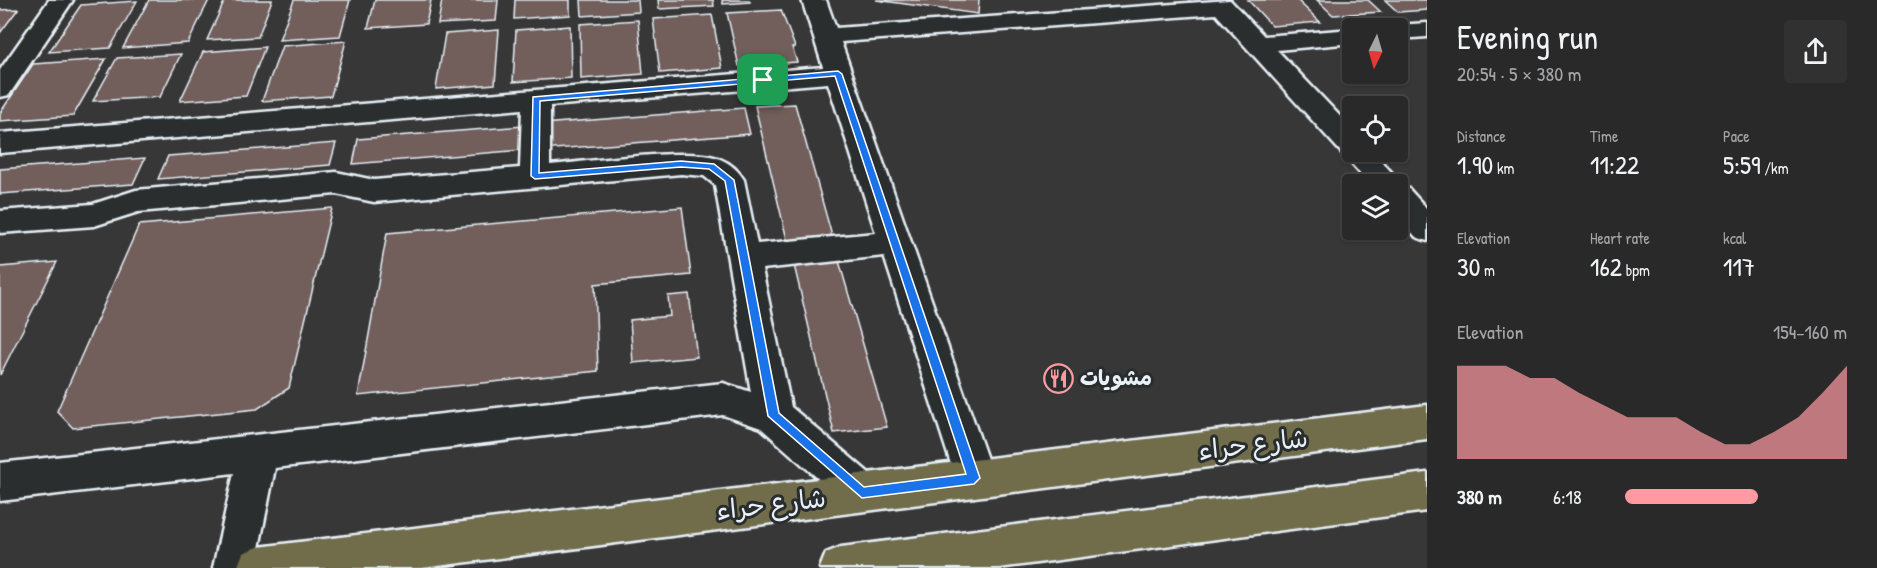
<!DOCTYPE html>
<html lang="en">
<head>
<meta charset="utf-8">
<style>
  body { margin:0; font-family:"Patrick Hand","Playpen Sans Arabic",sans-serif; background:#323131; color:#f1f3f6; height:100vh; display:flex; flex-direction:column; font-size:22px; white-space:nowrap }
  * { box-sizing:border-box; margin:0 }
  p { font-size:20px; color:#a5a6a8 }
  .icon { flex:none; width:33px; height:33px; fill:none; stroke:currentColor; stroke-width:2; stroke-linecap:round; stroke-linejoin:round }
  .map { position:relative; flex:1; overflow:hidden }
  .drawer { display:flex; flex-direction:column; background:#2a2929; width:450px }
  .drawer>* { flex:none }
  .needle { width:39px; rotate:185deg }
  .controls { position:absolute; left:1342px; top:18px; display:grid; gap:12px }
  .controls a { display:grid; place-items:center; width:66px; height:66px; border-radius:6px; background:#2a2929; box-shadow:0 2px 4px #0004,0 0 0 2px #464546; font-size:30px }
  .pin { position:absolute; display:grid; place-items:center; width:51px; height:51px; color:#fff; margin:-26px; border-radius:12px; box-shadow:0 3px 9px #0006 }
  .round { display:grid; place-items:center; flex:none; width:63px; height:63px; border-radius:6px; background:#323131 }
  .head { display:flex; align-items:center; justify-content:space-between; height:102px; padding:0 30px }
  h1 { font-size:33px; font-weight:600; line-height:45px }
  .figures { display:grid; grid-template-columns:repeat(3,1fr); gap:9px; height:102px; padding:6px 30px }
  .figures div { display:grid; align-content:center }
  .figures b { font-size:26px; font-weight:600 }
  .figures small { font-size:16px; font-weight:400 }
  .figures p { font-size:16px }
  .chart { height:168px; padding:12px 30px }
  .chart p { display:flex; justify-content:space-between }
  .chart svg { width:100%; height:108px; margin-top:6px; fill:#ff9aa2; opacity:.7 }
  ul { padding:0 30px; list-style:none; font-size:20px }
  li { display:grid; grid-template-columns:96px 72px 1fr; align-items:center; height:45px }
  li i { height:15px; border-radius:8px; background:#ff9aa2 }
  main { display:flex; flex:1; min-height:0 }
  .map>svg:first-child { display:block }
  .building { fill:#725f5c; stroke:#e8f1f8; stroke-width:1.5 }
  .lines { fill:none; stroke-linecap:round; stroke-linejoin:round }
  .minor-casing { stroke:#e8f1f8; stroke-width:5 }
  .major-casing { stroke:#e8f1f8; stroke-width:5 }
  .minor { fill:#2a2d2e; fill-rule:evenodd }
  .major { fill:#716d4b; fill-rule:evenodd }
  .route { fill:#1a73e8; stroke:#fff; stroke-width:1.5; fill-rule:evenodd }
  .labels { text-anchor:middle; stroke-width:6; stroke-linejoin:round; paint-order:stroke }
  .poi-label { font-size:21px; font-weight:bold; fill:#e8f1f8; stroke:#2a2d2e; text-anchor:start }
  .near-street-label { font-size:26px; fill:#e8f1f8; stroke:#2a2d2e }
</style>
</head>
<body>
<main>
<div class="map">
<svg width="1427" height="568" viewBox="0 0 1427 568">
  <rect width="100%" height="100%" fill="#383737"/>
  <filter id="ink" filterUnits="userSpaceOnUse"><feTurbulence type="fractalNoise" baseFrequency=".0167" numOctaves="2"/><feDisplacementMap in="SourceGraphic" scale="12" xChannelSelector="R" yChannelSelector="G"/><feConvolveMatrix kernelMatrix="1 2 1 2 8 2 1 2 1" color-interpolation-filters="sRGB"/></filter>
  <g filter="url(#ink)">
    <path class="building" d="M149,0H209L188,43L123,48Z
      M225,0H272L258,37L207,40Z
      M294,0H350L340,36L279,40Z
      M375,0H431L426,24L368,28Z
      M442,0H498L496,21L438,24Z
      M515,0H570V15L514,19Z
      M581,0H638L639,12L582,16Z
      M658,0H713L714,6L659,9Z
      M722,0H749L750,2L723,4Z
      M876,0H979L978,14Z
      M1248,0H1297L1320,22L1272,26Z
      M1317,0H1368L1381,12L1333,15Z
      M1385,0H1427V10L1398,12Z
      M137,1L110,48L49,52L81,5Z
      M18,9L0,33V10Z
      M781,10L795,47H792L797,62L739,66L727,13Z
      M712,15L722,68L660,73L653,19Z
      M638,20L643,74L581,79L580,24Z
      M570,26L571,78L513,82L516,30Z
      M499,30L495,84L436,89L445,34Z
      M346,41L331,96L262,101L282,46Z
      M265,47L246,96L180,101L203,52Z
      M181,54L160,97L93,101L117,58Z
      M106,59L73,116L0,121V113L33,64Z
      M795,104L834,243L789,248L755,106Z
      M744,108L750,134L541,150L542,124Z
      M524,126L522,150L353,164L358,139Z
      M336,143L330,165L158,179L168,156Z
      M145,158L133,184L0,194V169Z
      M682,207L691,275L595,284L598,371L358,396L387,233Z
      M332,208L289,388L257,409L73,428L57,411L139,225Z
      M839,261L887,427L834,433L794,265Z
      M57,262L0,375V267Z
      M689,294L697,357L633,363L630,320L670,316L668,296Z"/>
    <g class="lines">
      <defs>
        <path id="minor" d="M49,0H73L9,95L0,97V70Z
          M802,0H826L836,28L1230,0L1264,36L1353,29V43L1277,50L1353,130V152H1373L1402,184L1400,187L1409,189L1427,209V241L1416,237L1398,217V184H1370L1216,14L841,42L994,479L988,492L974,497L960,492L884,256L762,269L791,407L876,479L882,492L876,505L862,511L848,505L761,428L723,415L275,468L255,568H213L234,473L0,501V463L723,383L751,392L715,185L704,176L681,174L374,202L336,194L138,212L94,226L0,233V211L93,204L136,190L336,172L374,180L520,168L522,109L0,153V133L823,67ZM828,83L876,233L757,244L744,180C739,171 730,163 720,159C693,146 585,162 550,165V106Z
          M1427,23V37L1398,39V28H1388L1398,25Z"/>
        <path id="major" d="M1427,405V439L422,568H237L243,553L258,547Z
          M1427,473V511L999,568H820L826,553L841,547Z"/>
      </defs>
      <use href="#minor" class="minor-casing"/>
      <use href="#major" class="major-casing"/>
      <use href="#minor" class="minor"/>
      <use href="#major" class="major"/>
    </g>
  </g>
  <path class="route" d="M838,71L842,74L980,478L974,484L862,498L768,416L725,181L709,169L681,167L535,179L531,176L533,97ZM835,76L966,474L864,487L779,413L734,180L714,164L681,161L539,173L540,101Z"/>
  <defs>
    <symbol id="restaurant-ring" viewBox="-11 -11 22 22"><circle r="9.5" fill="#2a2d2e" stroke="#ff9aa2" stroke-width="1.5"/><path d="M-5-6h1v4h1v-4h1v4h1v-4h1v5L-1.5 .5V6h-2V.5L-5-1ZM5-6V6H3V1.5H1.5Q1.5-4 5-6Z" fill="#ff9aa2"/></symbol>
  </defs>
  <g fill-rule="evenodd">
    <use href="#restaurant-ring" x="1042" y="362" width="33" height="33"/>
  </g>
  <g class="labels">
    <g class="poi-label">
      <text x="1080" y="385">مشويات</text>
    </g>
    <g class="near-street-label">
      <text transform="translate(1253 444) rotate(-7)" y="9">شارع حراء</text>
      <text transform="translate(771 504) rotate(-7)" y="9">شارع حراء</text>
    </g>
  </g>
</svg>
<div class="controls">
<a><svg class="needle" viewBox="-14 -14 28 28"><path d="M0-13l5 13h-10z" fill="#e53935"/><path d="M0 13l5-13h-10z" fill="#a5a6a8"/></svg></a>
<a><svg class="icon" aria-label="locate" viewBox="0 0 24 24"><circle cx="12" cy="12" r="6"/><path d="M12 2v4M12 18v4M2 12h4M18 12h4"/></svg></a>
<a><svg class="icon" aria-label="layers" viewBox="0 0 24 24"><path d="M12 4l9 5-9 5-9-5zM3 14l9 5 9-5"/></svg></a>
</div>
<div class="pin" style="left:763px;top:80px;background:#1e9e55"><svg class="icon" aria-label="arrive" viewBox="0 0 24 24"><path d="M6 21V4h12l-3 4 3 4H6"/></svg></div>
</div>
<section class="drawer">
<div class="head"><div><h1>Evening run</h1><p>20:54 · 5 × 380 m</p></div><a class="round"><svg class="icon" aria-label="share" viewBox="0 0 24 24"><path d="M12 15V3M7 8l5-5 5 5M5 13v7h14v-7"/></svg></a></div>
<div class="figures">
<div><p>Distance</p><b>1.90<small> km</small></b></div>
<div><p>Time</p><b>11:22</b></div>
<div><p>Pace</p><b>5:59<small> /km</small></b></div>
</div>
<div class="figures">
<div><p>Elevation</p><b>30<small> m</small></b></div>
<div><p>Heart rate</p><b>162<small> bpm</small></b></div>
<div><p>kcal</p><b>117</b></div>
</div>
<div class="chart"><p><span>Elevation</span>154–160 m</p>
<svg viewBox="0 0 160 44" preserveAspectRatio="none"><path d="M0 44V6L10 6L20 6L30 11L40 11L50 17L60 22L70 27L80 27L90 27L100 33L110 38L120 38L130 33L140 27L150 17L160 6V44z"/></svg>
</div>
<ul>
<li><b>380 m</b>6:18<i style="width:60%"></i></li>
</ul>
</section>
</main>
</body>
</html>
